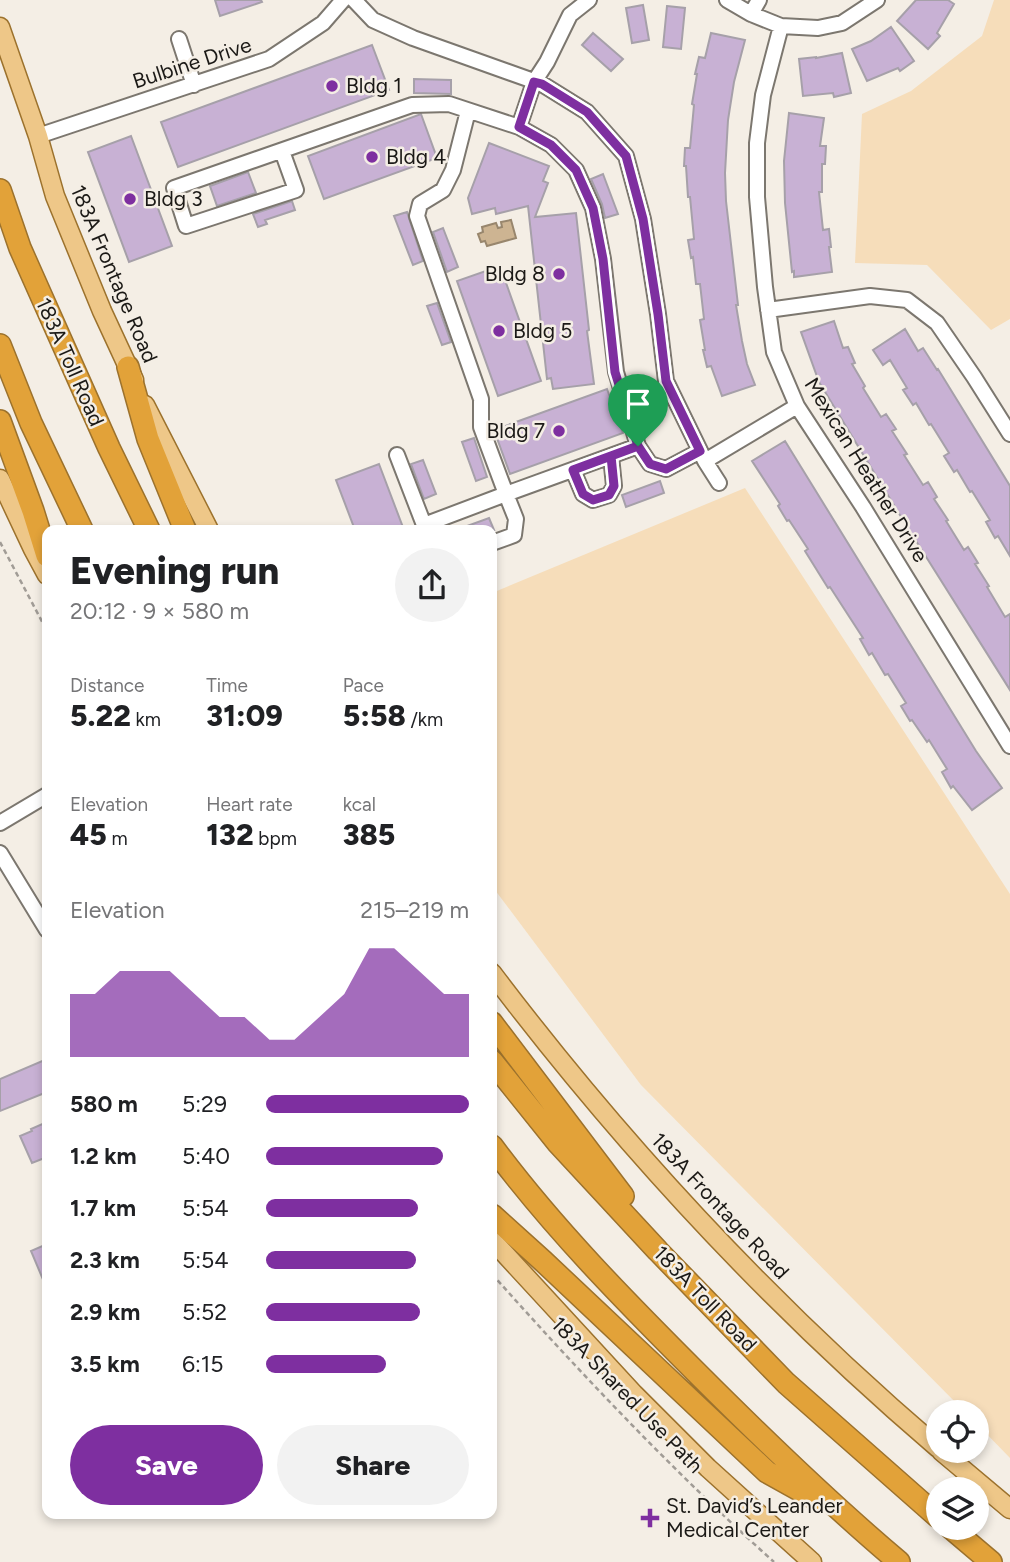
<!DOCTYPE html>
<html lang="en">
<head>
<meta charset="utf-8">
<style>
  body { margin:0; font-family:Figtree,sans-serif; background:#f2f2f2; color:#202124; height:100vh; display:flex; flex-direction:column; font-size:26px; white-space:nowrap }
  * { box-sizing:border-box; margin:0 }
  p { font-size:23px; color:#757577 }
  .icon { flex:none; width:38px; height:38px; fill:none; stroke:currentColor; stroke-width:2; stroke-linecap:round; stroke-linejoin:round }
  .map { position:relative; flex:1; overflow:hidden }
  .side { position:absolute; left:42px; top:525px; width:455px; height:994px; display:flex; flex-direction:column; background:#fff; border-radius:14px; box-shadow:0 4px 10px #0003 }
  .side>* { flex:none }
  .tools { position:absolute; left:926px; top:1400px; display:grid; gap:14px }
  .tools a { display:grid; place-items:center; width:63px; height:63px; border-radius:50%; background:#fff; box-shadow:0 4px 10px #0003; font-size:35px }
  .pin { position:absolute; display:grid; place-items:center; width:60px; height:60px; color:#fff; margin:-72px -30px; border-radius:50% 50% 50% 0; rotate:-45deg; box-shadow:0 0 7px #0007 }
  .pin .icon { rotate:45deg }
  .round { display:grid; place-items:center; flex:none; width:74px; height:74px; border-radius:37px; background:#f2f2f2 }
  .summary { display:flex; align-items:center; justify-content:space-between; height:119px; padding:0 28px }
  h1 { font-size:38px; font-weight:800; line-height:52px }
  .figures { display:grid; grid-template-columns:repeat(3,1fr); gap:10px; height:119px; padding:7px 28px }
  .figures div { display:grid; align-content:center }
  .figures b { font-size:30px; font-weight:800 }
  .figures small { font-size:19px; font-weight:400 }
  .figures p { font-size:19px }
  .chart { height:196px; padding:14px 28px }
  .chart p { display:flex; justify-content:space-between }
  .chart svg { width:100%; height:126px; margin-top:7px; fill:#7e2fa0; opacity:.7 }
  .cta { display:flex; gap:14px; margin-top:auto; padding:14px 28px }
  .cta a { flex:1; height:80px; border-radius:42px; background:#7e2fa0; color:#fff; font-size:28px; font-weight:800; line-height:80px; text-align:center }
  .cta a+a { background:#f2f2f2; color:#202124 }
  ul { padding:0 28px; list-style:none; font-size:23px }
  li { display:grid; grid-template-columns:112px 84px 1fr; align-items:center; height:52px }
  li i { height:18px; border-radius:9px; background:#7e2fa0 }
  .map>svg:first-child { display:block }
  .green { fill:#f6ddba }
  .water { fill:#cdb492; stroke:#98866d; stroke-width:2 }
  .building { fill:#c8b1d4; stroke:#a6a0a9; stroke-width:2 }
  .lines { fill:none; stroke-linecap:round; stroke-linejoin:round }
  .minor-casing { stroke:#7c776f; stroke-width:18 }
  .major-casing { stroke:#9c722d; stroke-width:21 }
  .highway-casing { stroke:#9c722d; stroke-width:24 }
  .path { stroke:#a19c96; stroke-width:2.5; stroke-dasharray:5 3.5; stroke-linecap:butt }
  .minor { stroke:#fff; stroke-width:14 }
  .major { stroke:#eec788; stroke-width:18 }
  .highway { stroke:#e2a239; stroke-width:21 }
  .route-casing { stroke:#fff; stroke-width:14 }
  .route { stroke:#7e2fa0; stroke-width:9 }
  .poi-dot { fill:#7e2fa0; stroke:#f4eee5; stroke-width:2.5 }
  .labels { text-anchor:middle; stroke-width:5; stroke-linejoin:round; paint-order:stroke }
  .street-label { font-size:21px; fill:#1b1916; stroke:#f4eee5 }
  .poi-label { font-size:21px; fill:#1b1916; stroke:#f4eee5; text-anchor:start }
</style>
</head>
<body>
<div class="map">
<svg width="1010" height="1562" viewBox="0 0 1010 1562">
  <rect width="100%" height="100%" fill="#f4eee5"/>
  <path class="green" d="M994,0H1010V319L991,330L927,265L855,263L862,114L911,91L982,36Z
    M745,488L1010,894V1458L977,1424L976,1412H965L641,1085L492,886V593Z"/>
  <path class="water" d="M511,220L516,238L487,246L485,241L481,242L478,234L483,232L482,227L496,223L498,228L502,227L501,222Z"/>
  <path class="building" d="M215,0H261L262,2L220,16Z
    M916,0H948L954,4L937,33L940,36L928,49L897,21Z
    M643,5L649,40L632,43L626,8Z
    M667,6L685,8L681,49L663,47Z
    M891,27L914,61L900,71L898,68L867,81L852,49L871,41Z
    M593,33L623,59L611,71L582,45Z
    M711,33L745,40L734,82L728,120L725,173L726,201L738,305H736L742,341L747,364L755,385L722,396L711,366L707,367L703,350H705L700,320L704,319L700,284H696L693,257L691,258L688,240L694,239L690,197H688L686,166H684L685,148H690L694,105L692,104L697,74H695L699,57L705,58Z
    M372,45L389,90L178,167L161,122Z
    M842,53L851,93L834,97L833,93L803,96L799,59L816,57V58Z
    M414,79L451,80V94L414,93Z
    M789,113L824,118L820,146H826L825,164H822V192H819L823,230L829,229L831,247H829L832,272L794,277V271L792,272L785,203L784,161Z
    M421,114L437,158L324,199L308,156Z
    M131,136L172,246L129,262L88,152Z
    M489,143L549,166L543,181L548,183L535,217L576,213L589,330L587,331L594,384L553,389L551,378L547,379L528,206L496,214L495,208L472,214L468,198Z
    M248,172L256,193L217,206L210,186Z
    M603,174L618,214L605,218L602,204L591,179Z
    M292,201L295,210L265,220L267,224L258,227L253,214Z
    M407,212L423,261L413,265L394,216Z
    M443,228L458,267L447,272L433,232Z
    M500,266L541,381L498,396L457,281Z
    M437,303L451,342L442,345L427,306Z
    M834,321L843,348L848,347L855,363L852,364L865,386L863,388L881,417L886,414L896,429L892,431L907,454L904,455L923,485L928,482L937,497L934,499L948,520L946,521L964,550L968,547L978,563L975,564L989,586L987,587L1005,617L1010,614V690L906,525L819,382L801,332Z
    M905,329L918,351L923,348L937,370L938,369L1010,486V556L998,536L995,538L986,522L990,520L972,491L970,492L957,470L954,472L944,456L949,453L931,424L929,425L916,403L913,405L903,390L907,388L890,360L883,365L873,350Z
    M607,389L623,433L510,474L494,430Z
    M474,438L487,477L476,481L462,442Z
    M785,441L976,751L1002,788L972,810L953,786L951,788L942,772L947,769L929,740L927,742L912,720L910,721L901,706L906,703L888,674L885,675L872,653L869,655L860,639L863,638L830,587L828,588L805,551L808,549L789,520L787,521L778,506L780,504L752,461Z
    M423,460L436,494L424,499L411,464Z
    M379,464L404,530H355L336,480Z
    M660,481L664,493L626,507L622,495Z
    M489,518L494,530H459V529Z
    M47,1059V1092L0,1111V1079Z
    M47,1122V1157L32,1163L20,1136L32,1131L31,1129Z
    M47,1244V1289L31,1251Z"/>
  <g class="lines">
    <defs>
      <path id="minor" d="M354,0L373,20L413,38L542,84L587,112L626,156L643,219L658,314L666,381L705,461L719,483
        M727,0L751,14L781,26L818,28L842,23L877,0
        M751,14L759,0
        M781,26L763,95L757,143V197L765,287L774,352L797,406L863,507L1010,746
        M179,39L194,85
        M468,111L453,170L443,190L420,204L417,216L481,399V427L506,494L638,446L650,464L666,469L700,451
        M519,127L551,145L576,170L593,208L603,259L616,372L638,446
        M38,136L269,59L323,23L343,0
        M282,151L296,190L186,226L174,188L412,105L449,104L519,127L534,82L547,62L570,15L589,0
        M768,310L870,296L907,300L937,323L974,377L1010,434
        M397,455L424,525L506,494L516,519L514,535L492,543
        M705,461L797,406
        M573,470L583,494L593,500L609,495L614,486L611,456
        M0,823L47,795
        M0,853L47,930"/>
      <path id="major" d="M0,27L38,136L55,196L102,311L134,380
        M145,405L209,530
        M0,479L33,549L47,575
        M492,973C623,1146 773,1307 938,1448
        M492,1240L634,1394L708,1468L812,1562
        M941,1451L1010,1509"/>
      <path id="highway" d="M0,190L20,248L109,448L149,530
        M0,345L31,423L82,530
        M128,367L148,439L185,530
        M0,421L33,511L47,556
        M492,1023L623,1196
        M492,1061L557,1142L658,1251L786,1383L938,1517
        M492,1146C553,1228 625,1301 698,1374C762,1438 829,1503 899,1562
        M492,1215L543,1261L767,1472L821,1502
        M951,1528L991,1562"/>
    </defs>
    <use href="#minor" class="minor-casing"/>
    <use href="#major" class="major-casing"/>
    <use href="#highway" class="highway-casing"/>
    <path class="path" d="M0,542L47,631
      M492,1274C581,1374 674,1472 774,1562"/>
    <use href="#minor" class="minor"/>
    <use href="#major" class="major"/>
    <use href="#highway" class="highway"/>
  </g>
  <g class="lines">
    <defs>
      <path id="route" d="M638,446L615,372L603,259L593,208L576,170L551,145L519,127L534,82L542,84L587,112L626,156L643,219L658,314L666,381L700,451L666,469L650,464L638,446L611,456L614,486L609,495L593,500L583,494L573,470L638,446"/>
    </defs>
    <use href="#route" class="route-casing"/>
    <use href="#route" class="route"/>
  </g>
  <g class="poi-dot">
    <circle cx="332" cy="86" r="7"/>
    <circle cx="372" cy="157" r="7"/>
    <circle cx="130" cy="199" r="7"/>
    <circle cx="559" cy="274" r="7"/>
    <circle cx="499" cy="331" r="7"/>
    <circle cx="559" cy="431" r="7"/>
    <path d="M646.5 1507.5h7v7h7v7h-7v7h-7v-7h-7v-7h7z"/>
  </g>
  <g class="labels">
    <g class="street-label">
      <text transform="translate(192 63) rotate(-18)" y="7">Bulbine Drive</text>
      <text transform="translate(114 274) rotate(67)" y="7">183A Frontage Road</text>
      <text transform="translate(70 362) rotate(66)" y="7">183A Toll Road</text>
      <text transform="translate(866 470) rotate(58)" y="7">Mexican Heather Drive</text>
      <text transform="translate(720 1206) rotate(47)" y="7">183A Frontage Road</text>
      <text transform="translate(705 1299) rotate(46)" y="7">183A Toll Road</text>
      <text transform="translate(627 1395) rotate(46)" y="7">183A Shared Use Path</text>
    </g>
    <g class="poi-label">
      <text x="346" y="93">Bldg 1</text>
      <text x="386" y="164">Bldg 4</text>
      <text x="144" y="206">Bldg 3</text>
      <text x="545" y="281" text-anchor="end">Bldg 8</text>
      <text x="513" y="338">Bldg 5</text>
      <text x="545" y="438" text-anchor="end">Bldg 7</text>
      <text x="666" y="1513">St. David’s Leander<tspan x="666" dy="24">Medical Center</tspan></text>
    </g>
  </g>
</svg>
<div class="tools">
<a><svg class="icon" aria-label="locate" viewBox="0 0 24 24"><circle cx="12" cy="12" r="6"/><path d="M12 2v4M12 18v4M2 12h4M18 12h4"/></svg></a>
<a><svg class="icon" aria-label="layers" viewBox="0 0 24 24"><path d="M12 4l9 5-9 5-9-5zM3 14l9 5 9-5"/></svg></a>
</div>
<div class="pin" style="left:638px;top:446px;background:#1e9e55"><svg class="icon" aria-label="arrive" viewBox="0 0 24 24"><path d="M6 21V4h12l-3 4 3 4H6"/></svg></div>
<section class="side">
<div class="summary"><div><h1>Evening run</h1><p>20:12 · 9 × 580 m</p></div><a class="round"><svg class="icon" aria-label="share" viewBox="0 0 24 24"><path d="M12 15V3M7 8l5-5 5 5M5 13v7h14v-7"/></svg></a></div>
<div class="figures">
<div><p>Distance</p><b>5.22<small> km</small></b></div>
<div><p>Time</p><b>31:09</b></div>
<div><p>Pace</p><b>5:58<small> /km</small></b></div>
</div>
<div class="figures">
<div><p>Elevation</p><b>45<small> m</small></b></div>
<div><p>Heart rate</p><b>132<small> bpm</small></b></div>
<div><p>kcal</p><b>385</b></div>
</div>
<div class="chart"><p><span>Elevation</span>215–219 m</p>
<svg viewBox="0 0 160 44" preserveAspectRatio="none"><path d="M0 44V22L10 22L20 14L30 14L40 14L50 22L60 30L70 30L80 38L90 38L100 30L110 22L120 6L130 6L140 14L150 22L160 22V44z"/></svg>
</div>
<ul>
<li><b>580 m</b>5:29<i style="width:100%"></i></li>
<li><b>1.2 km</b>5:40<i style="width:87%"></i></li>
<li><b>1.7 km</b>5:54<i style="width:75%"></i></li>
<li><b>2.3 km</b>5:54<i style="width:74%"></i></li>
<li><b>2.9 km</b>5:52<i style="width:76%"></i></li>
<li><b>3.5 km</b>6:15<i style="width:59%"></i></li>
</ul>
<div class="cta"><a>Save</a><a>Share</a></div>
</section>
</div>
</body>
</html>
